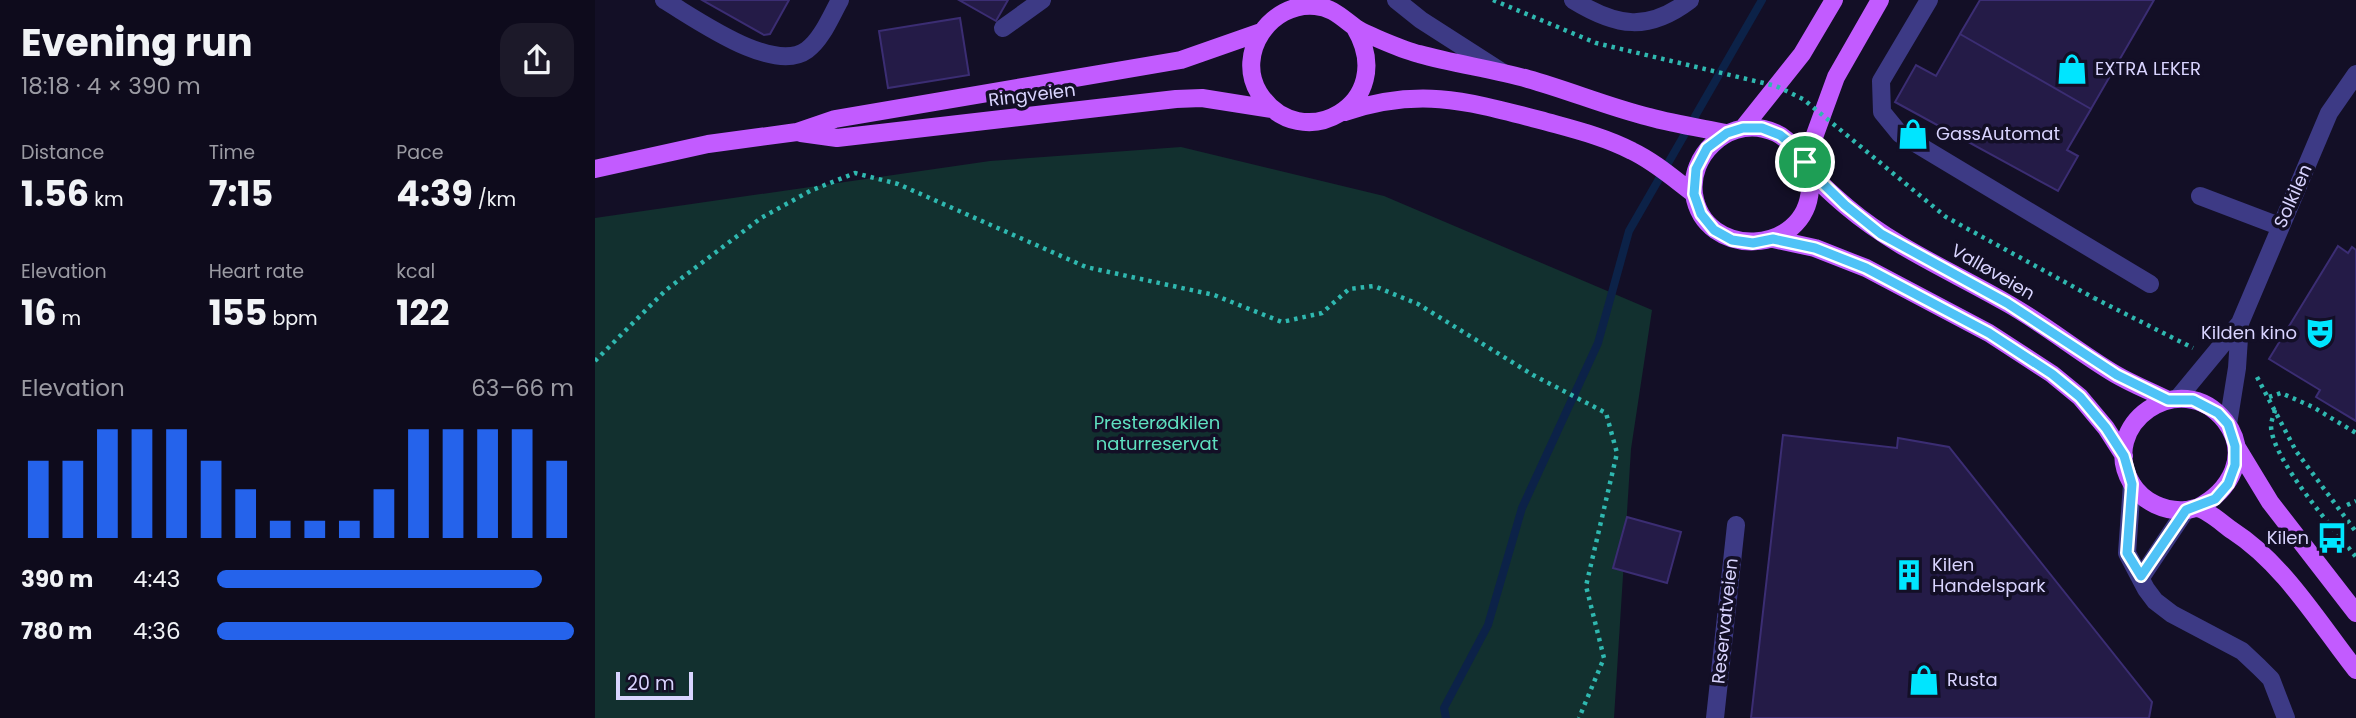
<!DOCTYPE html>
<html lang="en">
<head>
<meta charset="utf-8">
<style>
  body { margin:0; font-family:Poppins,sans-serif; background:#1c1929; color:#f1f3f6; height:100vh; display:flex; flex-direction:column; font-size:26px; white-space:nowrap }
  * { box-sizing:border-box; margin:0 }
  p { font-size:23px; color:#9b9ba3 }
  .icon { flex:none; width:38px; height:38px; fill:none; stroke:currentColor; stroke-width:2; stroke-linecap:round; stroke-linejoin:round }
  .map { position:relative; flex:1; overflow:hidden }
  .details { display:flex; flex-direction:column; background:#0e0b1c; width:595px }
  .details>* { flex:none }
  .scale { position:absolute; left:21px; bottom:18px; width:77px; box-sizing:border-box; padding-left:7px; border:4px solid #d9d4ff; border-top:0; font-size:19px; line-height:24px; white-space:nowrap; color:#d9d4ff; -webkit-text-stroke:5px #130f26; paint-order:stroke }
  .pin { position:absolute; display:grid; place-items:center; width:60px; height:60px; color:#fff; margin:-30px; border:4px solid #fff; border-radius:50%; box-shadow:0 2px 7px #0007 }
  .round { display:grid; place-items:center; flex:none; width:74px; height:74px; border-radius:21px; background:#1c1929 }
  .head { display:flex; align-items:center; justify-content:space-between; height:119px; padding:0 21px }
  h1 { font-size:38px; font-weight:700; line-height:52px }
  .metrics { display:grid; grid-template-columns:repeat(3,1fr); gap:10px; height:119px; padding:7px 21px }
  .metrics div { display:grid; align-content:center }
  .metrics b { font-size:35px; font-weight:700 }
  .metrics small { font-size:19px; font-weight:400 }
  .metrics p { font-size:19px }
  .chart { height:196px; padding:14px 21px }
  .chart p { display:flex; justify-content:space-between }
  .chart svg { width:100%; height:126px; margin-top:7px; stroke:#2563eb; stroke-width:6 }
  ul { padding:0 21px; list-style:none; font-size:23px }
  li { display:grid; grid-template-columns:112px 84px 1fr; align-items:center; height:52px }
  li i { height:18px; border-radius:9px; background:#2563eb }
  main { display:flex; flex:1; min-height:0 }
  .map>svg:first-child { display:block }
  .green { fill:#12302f }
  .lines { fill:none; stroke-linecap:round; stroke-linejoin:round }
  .stream { stroke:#0c2248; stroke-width:8 }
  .building { fill:#241b47; stroke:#3b2d73; stroke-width:2 }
  .path { stroke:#2fb8b0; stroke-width:4.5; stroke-dasharray:3.5 5; stroke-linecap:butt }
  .minor { stroke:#3d3a85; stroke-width:18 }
  .major { stroke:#c25bff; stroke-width:18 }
  .path-bridge { stroke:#2fb8b0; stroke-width:4.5; stroke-dasharray:3.5 5; stroke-linecap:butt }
  .route-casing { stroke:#fff; stroke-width:14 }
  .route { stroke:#4fc3f7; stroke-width:9 }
  .labels { text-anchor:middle; stroke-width:7; stroke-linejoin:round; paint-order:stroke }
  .poi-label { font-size:18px; fill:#d9d4ff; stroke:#130f26; text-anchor:start }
  .street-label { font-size:18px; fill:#d9d4ff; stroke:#130f26 }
  .park-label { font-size:18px; fill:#5fe0c0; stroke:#130f26 }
</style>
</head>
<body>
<main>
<section class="details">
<div class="head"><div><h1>Evening run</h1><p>18:18 · 4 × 390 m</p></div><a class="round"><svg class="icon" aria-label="share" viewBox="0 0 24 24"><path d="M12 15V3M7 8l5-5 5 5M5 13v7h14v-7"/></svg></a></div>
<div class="metrics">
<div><p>Distance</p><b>1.56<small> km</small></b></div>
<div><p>Time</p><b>7:15</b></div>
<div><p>Pace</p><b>4:39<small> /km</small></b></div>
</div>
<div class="metrics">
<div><p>Elevation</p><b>16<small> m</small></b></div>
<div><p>Heart rate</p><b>155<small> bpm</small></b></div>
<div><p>kcal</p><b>122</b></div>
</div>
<div class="chart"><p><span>Elevation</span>63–66 m</p>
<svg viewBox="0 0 160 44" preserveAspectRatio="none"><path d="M5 44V17M15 44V17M25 44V6M35 44V6M45 44V6M55 44V17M65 44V27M75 44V38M85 44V38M95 44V38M105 44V27M115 44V6M125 44V6M135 44V6M145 44V6M155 44V17"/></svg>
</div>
<ul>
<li><b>390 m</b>4:43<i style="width:91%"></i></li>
<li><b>780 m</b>4:36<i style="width:100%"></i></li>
</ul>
</section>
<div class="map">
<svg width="1761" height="718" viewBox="0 0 1761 718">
  <rect width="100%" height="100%" fill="#130f26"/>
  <path class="green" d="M586,147L789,196L1057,310L1036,449L1019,718H0V218L395,161Z"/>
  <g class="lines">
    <path class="stream" d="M851,718L849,708L893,625L927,508L1003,343L1034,231L1167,0"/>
  </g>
  <path class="building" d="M107,0H194L175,34L169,35Z
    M364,0H413L401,21Z
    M1385,0H1559L1496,109L1365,34Z
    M365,18L374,75L293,88L284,31Z
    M1365,34L1496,109L1472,150L1483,156L1463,191L1300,102L1321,65L1341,76Z
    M1743,246L1753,253L1757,247L1761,250V421L1721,397L1725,390L1674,359Z
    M1188,435L1302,448L1303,438L1354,447L1557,702L1554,718H1156Z
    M1032,517L1086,532L1072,583L1018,568Z"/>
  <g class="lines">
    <path class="path" d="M1499,298L1598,348
      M0,361L71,290L166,218L215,191L260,173L303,184L491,267L619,295L687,322L727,313L754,289L779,286L823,304L938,375L1011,413L1022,453L991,586L1009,658L984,718
      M1662,377L1701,451L1761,532
      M1674,397L1686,393L1718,407L1761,433
      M1680,410C1679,415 1676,421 1676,426C1677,460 1739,529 1761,557
      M1752,505L1761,501"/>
    <path class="minor" d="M69,0C100,18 178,75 212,50C227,39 236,16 245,0
      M801,0L826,20L907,72
      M978,0C1022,27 1053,32 1095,0
      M1334,0L1286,81L1287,112L1305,134L1555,284
      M408,28L447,0
      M1605,196L1684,226
      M1645,323L1734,113L1761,74
      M1583,398L1645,323L1642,368L1633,424
      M1537,484L1532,553L1551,589L1560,601L1577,614L1647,651L1664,667L1676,679L1691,718
      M1547,576L1591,510
      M1120,718L1141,525"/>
    <path class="major" d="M760,28C805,104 705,158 664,93C640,54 675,2 720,6C737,7 747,18 761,28C772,35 811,51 824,54C860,64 897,69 933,79C973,90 1013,107 1054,117C1079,124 1106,128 1131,133
      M750,112C824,87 872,101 945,120C977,129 1008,136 1037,151C1060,162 1079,179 1099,194
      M1148,128L1207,54L1239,0
      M206,133L242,138L581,99L607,98L677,109
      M1210,162L1241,77L1285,0
      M1212,168C1213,175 1215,183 1215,189C1211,256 1109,260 1099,194C1094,156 1131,120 1169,129C1196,135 1199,151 1214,170C1224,183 1239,196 1252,207C1299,247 1356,271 1410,302C1448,323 1483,352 1520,374C1537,384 1555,391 1573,400
      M0,169L113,144L202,132L240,119L586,60L666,32
      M1178,239L1220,248L1271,268L1394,333L1457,374L1485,397L1511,428L1529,456
      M1641,446L1675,502L1761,613
      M1602,508C1635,491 1656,455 1630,421C1586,365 1501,425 1537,484C1548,502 1570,512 1591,510C1595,510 1598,508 1602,508C1613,510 1629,525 1638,531C1689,564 1724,623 1761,670"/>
    <path class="path-bridge" d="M898,0L1001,43L1181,86L1208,99L1351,217L1499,298"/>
  </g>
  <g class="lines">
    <defs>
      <path id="route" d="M1148,128H1167L1185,135L1199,146L1212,168L1250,205L1286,234L1412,303L1522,375L1573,400H1598L1623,413L1633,424L1640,446V465L1633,484L1620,499L1591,510L1546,576L1532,553L1537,484L1529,456L1511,428L1485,397L1457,374L1394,333L1271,268L1220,248L1178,239L1158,243L1137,240L1119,230L1106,214L1099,194L1101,169L1112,148L1132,133Z"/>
    </defs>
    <use href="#route" class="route-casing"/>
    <use href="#route" class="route"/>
  </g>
  <defs>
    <symbol id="shop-bare" viewBox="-9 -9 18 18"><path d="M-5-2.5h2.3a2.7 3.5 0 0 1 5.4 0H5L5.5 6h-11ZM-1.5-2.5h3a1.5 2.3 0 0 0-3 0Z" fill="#00e5ff" stroke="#130f26" stroke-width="2.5" paint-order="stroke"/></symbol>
    <symbol id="theatre-bare" viewBox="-9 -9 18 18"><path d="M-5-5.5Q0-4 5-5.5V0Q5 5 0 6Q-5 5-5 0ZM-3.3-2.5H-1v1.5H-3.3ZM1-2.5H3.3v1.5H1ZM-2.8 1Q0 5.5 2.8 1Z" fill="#00e5ff" stroke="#130f26" stroke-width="2.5" paint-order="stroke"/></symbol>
    <symbol id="bus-bare" viewBox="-9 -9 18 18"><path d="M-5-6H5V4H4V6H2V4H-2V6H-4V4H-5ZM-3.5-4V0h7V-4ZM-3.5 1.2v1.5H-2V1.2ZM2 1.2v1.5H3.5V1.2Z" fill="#00e5ff" stroke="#130f26" stroke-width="2.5" paint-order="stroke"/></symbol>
    <symbol id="building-bare" viewBox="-9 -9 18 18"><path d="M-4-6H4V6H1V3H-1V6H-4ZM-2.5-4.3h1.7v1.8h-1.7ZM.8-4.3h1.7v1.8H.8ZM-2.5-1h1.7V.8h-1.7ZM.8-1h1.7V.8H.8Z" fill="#00e5ff" stroke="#130f26" stroke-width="2.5" paint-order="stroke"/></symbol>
  </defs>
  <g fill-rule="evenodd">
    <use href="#shop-bare" x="1455" y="47" width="44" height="44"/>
    <use href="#shop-bare" x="1296" y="112" width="44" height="44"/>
    <use href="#theatre-bare" x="1703" y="311" width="44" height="44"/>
    <use href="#bus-bare" x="1715" y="516" width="44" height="44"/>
    <use href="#building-bare" x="1292" y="553" width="44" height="44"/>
    <use href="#shop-bare" x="1307" y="658" width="44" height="44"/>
  </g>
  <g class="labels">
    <g class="poi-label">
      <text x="1500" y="75">EXTRA LEKER</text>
      <text x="1341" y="140">GassAutomat</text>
      <text x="1702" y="339" text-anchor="end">Kilden kino</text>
      <text x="1714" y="544" text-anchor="end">Kilen</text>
      <text x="1337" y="571">Kilen<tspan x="1337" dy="21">Handelspark</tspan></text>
      <text x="1352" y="686">Rusta</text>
    </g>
    <g class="street-label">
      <text transform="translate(437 95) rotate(-7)" y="6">Ringveien</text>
      <text transform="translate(1698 196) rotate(-66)" y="6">Solkilen</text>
      <text transform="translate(1398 272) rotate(30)" y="6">Valløveien</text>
      <text transform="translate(1130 621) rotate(-84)" y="6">Reservatveien</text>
    </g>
    <g class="park-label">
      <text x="562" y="429">Presterødkilen<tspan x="562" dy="21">naturreservat</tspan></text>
    </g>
  </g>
</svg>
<div class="scale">20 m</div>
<div class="pin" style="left:1210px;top:162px;background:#1e9e55"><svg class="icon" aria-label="arrive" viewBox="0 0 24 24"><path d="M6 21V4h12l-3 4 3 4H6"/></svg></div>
</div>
</main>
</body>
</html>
